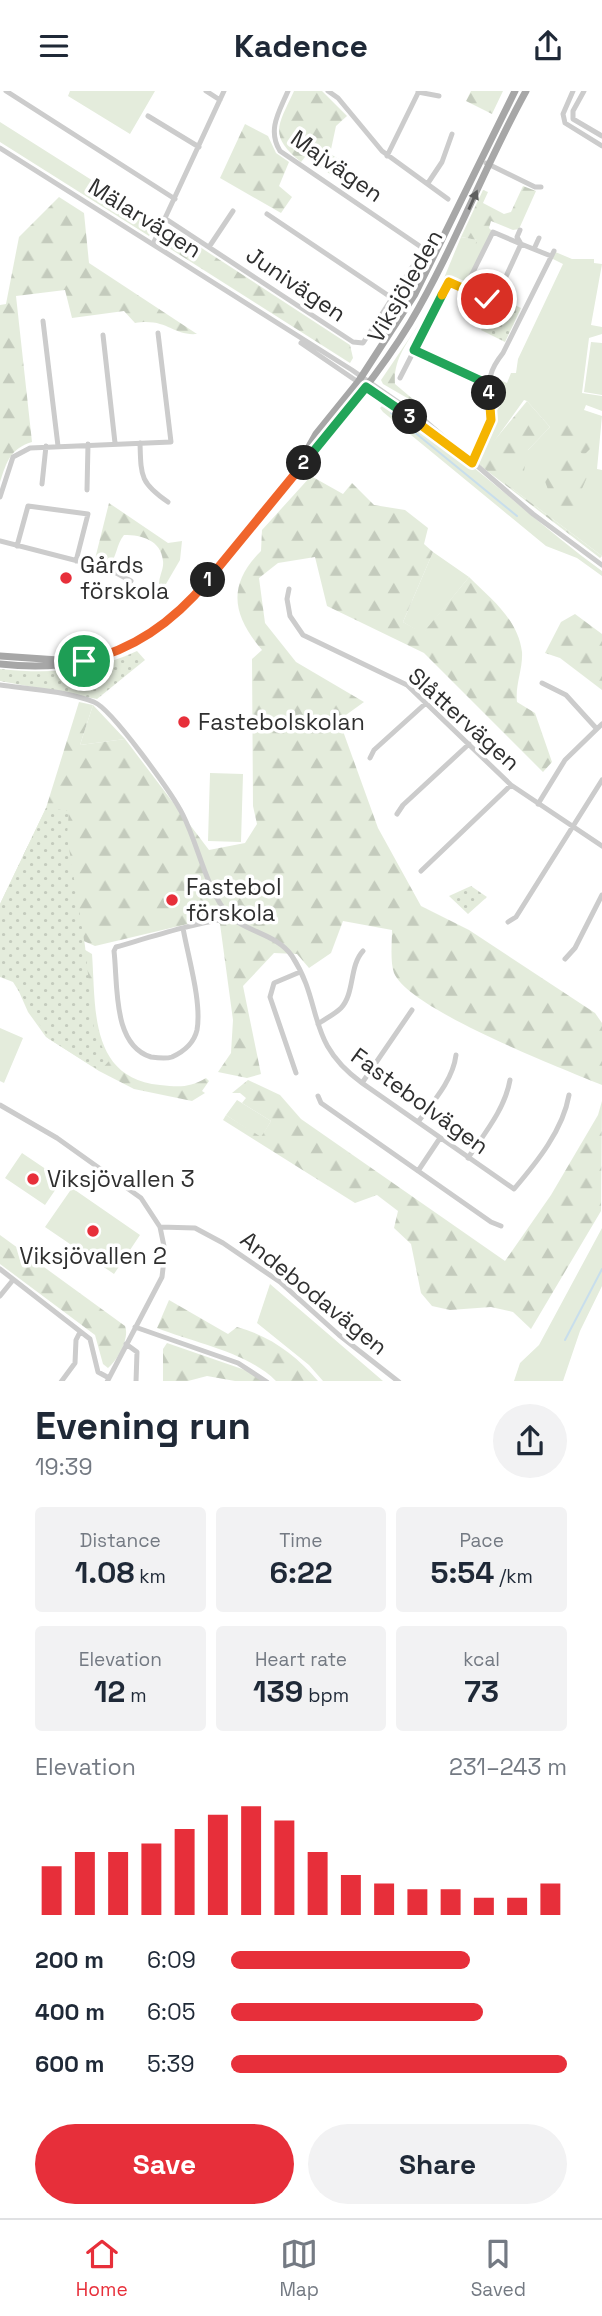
<!DOCTYPE html>
<html lang="en">
<head>
<meta charset="utf-8">
<style>
  body { margin:0; font-family:"Space Grotesk",sans-serif; background:#f2f2f3; color:#1f2937; height:100vh; display:flex; flex-direction:column; font-size:26px; white-space:nowrap }
  * { box-sizing:border-box; margin:0 }
  p { font-size:23px; color:#747a83 }
  .icon { flex:none; width:38px; height:38px; fill:none; stroke:currentColor; stroke-width:2; stroke-linecap:round; stroke-linejoin:round }
  .map { position:relative; height:1290px; overflow:hidden }
  .drawer { display:flex; flex-direction:column; background:#fff; flex:1 }
  .drawer>* { flex:none }
  .pin { position:absolute; display:grid; place-items:center; width:60px; height:60px; color:#fff; margin:-30px; border:4px solid #fff; border-radius:50%; box-shadow:0 2px 7px #0007 }
  .km { position:absolute; width:35px; height:35px; margin:-18px; border-radius:50%; background:#222; color:#fff; font-size:19px; line-height:35px; text-align:center }
  .round { display:grid; place-items:center; flex:none; width:74px; height:74px; border-radius:37px; background:#f2f2f3 }
  .overview { display:flex; align-items:center; justify-content:space-between; height:119px; padding:0 35px }
  h1 { font-size:38px; font-weight:700; line-height:52px }
  .stats { display:grid; grid-template-columns:repeat(3,1fr); gap:10px; height:119px; padding:7px 35px }
  .stats div { display:grid; align-content:center; border-radius:7px; background:#f2f2f3; text-align:center }
  .stats b { font-size:30px; font-weight:700 }
  .stats small { font-size:19px; font-weight:400 }
  .stats p { font-size:19px }
  .chart { height:196px; padding:14px 35px }
  .chart p { display:flex; justify-content:space-between }
  .chart svg { width:100%; height:126px; margin-top:7px; stroke:#e72f3a; stroke-width:6 }
  .cta { display:flex; gap:14px; margin-top:auto; padding:14px 35px }
  .cta a { flex:1; height:80px; border-radius:42px; background:#e72f3a; color:#fff; font-size:28px; font-weight:700; line-height:80px; text-align:center }
  .cta a+a { background:#f2f2f3; color:#1f2937 }
  ul { padding:0 35px; list-style:none; font-size:23px }
  li { display:grid; grid-template-columns:112px 84px 1fr; align-items:center; height:52px }
  li i { height:18px; border-radius:9px; background:#e72f3a }
  header { display:flex; justify-content:space-between; align-items:center; height:91px; padding:0 35px; background:#fff; font-size:32px; font-weight:700 }
  .menu { display:flex; justify-content:space-around; align-items:center; height:98px; border-top:2px solid #e0e1e3; background:#fff; font-size:19px; color:#747a83 }
  .menu a { display:grid; justify-items:center; gap:4px }
  .menu .selected { color:#e72f3a }
  .map>svg:first-child { display:block }
  .grass { fill:#e4ecdc }
  .forest { fill:url(#forest-firs) }
  .park { fill:url(#park-dots) }
  .lines { fill:none; stroke-linecap:round; stroke-linejoin:round }
  .stream { stroke:#c8deec; stroke-width:2 }
  .minor { stroke:#ccc; stroke-width:5 }
  .major { stroke:#a7a7a7; stroke-width:7 }
  .oneway { fill:#5f5f5f }
  .split-1-casing { stroke:#fff; stroke-width:14 }
  .split-2-casing { stroke:#fff; stroke-width:14 }
  .split-3-casing { stroke:#fff; stroke-width:14 }
  .split-4-casing { stroke:#fff; stroke-width:14 }
  .split-5-casing { stroke:#fff; stroke-width:14 }
  .split-6-casing { stroke:#fff; stroke-width:14 }
  .split-1 { stroke:#f0652b; stroke-width:9 }
  .split-2 { stroke:#f0652b; stroke-width:9 }
  .split-3 { stroke:#22a559; stroke-width:9 }
  .split-4 { stroke:#f5b400; stroke-width:9 }
  .split-5 { stroke:#22a559; stroke-width:9 }
  .split-6 { stroke:#f5b400; stroke-width:9 }
  .poi-dot { fill:#e72f3a; stroke:#fff; stroke-width:2.5 }
  .labels { text-anchor:middle; stroke-width:7; stroke-linejoin:round; paint-order:stroke }
  .street-label { font-size:23px; fill:#2f2f2f; stroke:#fff }
  .poi-label { font-size:23px; fill:#2f2f2f; stroke:#fff; text-anchor:start }
</style>
</head>
<body>
<header><svg class="icon" aria-label="menu" viewBox="0 0 24 24"><path d="M4 6h16M4 12h16M4 18h16"/></svg>Kadence<svg class="icon" aria-label="share" viewBox="0 0 24 24"><path d="M12 15V3M7 8l5-5 5 5M5 13v7h14v-7"/></svg></header>
<div class="map">
<svg width="602" height="1291" viewBox="0 0 602 1291">
  <defs>
    <pattern id="forest-firs" width="22" height="20" patternUnits="userSpaceOnUse" patternTransform="scale(1.75)"><rect width="22" height="20" fill="#e4ecdc"/><path d="M5 1l3.5 6h-7zM16 11l3.5 6h-7z" fill="#c4cbbd"/></pattern>
    <pattern id="park-dots" width="8" height="8" patternUnits="userSpaceOnUse" patternTransform="scale(1.75)"><rect width="8" height="8" fill="#e4ecdc"/><path d="M2 2h.1M6 6h.1" fill="none" stroke="#c4cbbd" stroke-width="1.8" stroke-linecap="round"/></pattern>
  </defs>
  <rect width="100%" height="100%" fill="#fff"/>
  <path class="grass" d="M70,0H155L130,43L68,5Z
    M0,31L158,131L149,145L0,51Z
    M487,140L491,141L465,196L444,187L461,146L477,149Z
    M553,160L572,168H594V172L602,173L591,234L602,236V243L589,247L582,302L602,305V320L586,314L584,319L602,325L597,378L602,379V465L506,393V372L528,359L550,336L527,310L524,309L488,359L482,376L476,370L494,324L505,307L492,300L493,286L507,292L511,282H516L518,268L563,173L551,167Z
    M591,251L602,252V304L584,301Z
    M383,314C463,358 528,427 602,480V485L577,467L546,455L383,321L380,317Z
    M433,461L469,486L423,543L403,531Z
    M93,614L125,648L80,654Z
    M210,682L243,683L241,751L208,750Z
    M0,937L23,947L4,992L0,990Z
    M237,1009L271,1030L261,1047L226,1024Z
    M22,1062L62,1089L45,1114L5,1087Z
    M72,1097L140,1144L114,1183L45,1136Z
    M602,1137V1195L580,1240L563,1290H514L520,1272L539,1254Z
    M270,1193L383,1290H323L309,1274L257,1232Z"/>
  <path class="forest" d="M294,0H322L347,25L336,35L330,63L346,72L336,87L305,66L301,71C268,44 278,35 294,0Z
    M471,0H503L492,23L466,10Z
    M245,33L268,45L276,62L289,71L279,95L292,106L281,122L220,87Z
    M523,95L536,100L519,138L513,139L491,130L489,137L492,140L486,143L481,160L474,157L477,149L461,146L483,99L488,101L483,112L504,123L511,121Z
    M59,106L84,122L89,172L197,243C172,245 168,227 135,232L124,220L72,227L65,199L16,205L32,351C10,358 7,370 0,391V214L6,213L19,146Z
    M174,139L350,254L353,267L350,272L169,157L165,147L169,140Z
    M419,233C407,252 393,269 395,293L421,315L383,293L381,289Z
    M527,310L550,336L528,359L524,380L506,372V393L602,465L600,467L482,376L484,362Z
    M581,330L594,354L584,364L556,342L559,332Z
    M562,353L570,362L568,371L589,382L571,422L555,418L542,382Z
    M311,385L343,403L352,392L374,414L405,419L428,437L424,453L433,461L403,531L423,542L469,486C491,508 518,528 522,561C523,578 515,594 517,611L535,622L552,671L543,681L424,562L327,515L315,466L278,472L259,487L265,532L296,571L364,611L339,629L378,737L421,815L469,839L595,922L602,932V994C561,977 410,919 394,882C390,871 392,851 392,839L343,830L331,862L309,877L297,863L274,862L243,895L261,983L247,987L218,981L231,962L233,929L220,833L213,827L95,855L0,813L46,717L79,611L93,614L80,654L125,648L209,759L245,752L257,733L253,715L252,568L262,559C232,524 227,494 261,460L262,439Z
    M109,412L168,452L182,450L180,469L166,493H159C159,485 164,478 163,470C161,449 142,444 124,444C116,454 117,466 109,475L94,472Z
    M575,523L602,543V599L560,567L545,562L561,531Z
    M70,850L92,863C96,917 89,987 160,994C179,996 189,997 206,987L209,990L202,1000L205,1002L192,1010L134,998L99,980L46,946L28,921L13,887Z
    M248,989L280,1004L301,1028L505,1170L551,1104L598,1024L602,1010L601,1120L531,1238L513,1221L491,1216L450,1219L432,1215L421,1202L411,1153L394,1137L398,1120L377,1104L355,1112L223,1029L226,1024L261,1046L271,1030L242,1012L246,1007L240,1002H232Z
    M0,1144L125,1235C130,1247 117,1270 108,1277L103,1273L95,1244L0,1173Z
    M169,1209L228,1243L237,1236C270,1245 296,1264 318,1290H276C247,1261 195,1252 157,1237Z
    M167,1252L245,1279L263,1290H235L207,1285L188,1290L163,1291V1258Z"/>
  <path class="park" d="M508,211L521,217L505,251L481,239L493,213L504,219Z
    M137,560L145,569L97,608L0,590V578C49,583 92,581 137,560Z
    M46,717L69,720L67,745L85,855L94,939L109,970L100,980L49,948L13,891L0,886V813Z
    M471,795L487,806L468,823L449,805Z"/>
  <g class="lines">
    <path class="stream" d="M391,322L517,425
      M565,1249L602,1178"/>
    <path class="minor" d="M6,0L175,108
      M206,0L220,9
      M328,0L338,7L382,60L448,108
      M573,0L563,23L565,32L602,55
      M584,0L573,20V28L602,45
      M418,1L439,5
      M148,25L199,56
      M0,57L352,279L424,329L533,423L602,474
      M387,65L418,2
      M486,72L535,96H541
      M428,92L442,71L452,43
      M267,123L392,207
      M166,128L353,251L363,252L424,158L280,60C267,39 279,21 288,0
      M520,139L517,146L521,153L493,141L465,197L487,208L497,205L521,153L551,165
      M153,153L224,0
      M209,156L233,120
      M534,158L539,147
      M43,230L58,355
      M103,244L115,352
      M301,252L437,345
      M414,259L488,293
      M400,287L449,191L465,197
      M140,352C141,385 140,392 168,411
      M472,372C478,358 489,341 491,325C495,296 480,291 503,262L554,160
      M42,393L46,355
      M87,399L88,353
      M0,406L13,366L30,357L171,351L158,242
      M0,450L109,478L131,490
      M17,455L28,415L88,423L76,470
      M289,498L287,508L290,525L303,544L407,594L511,694L602,755
      M542,592L566,604L596,637
      M0,594C30,598 66,600 94,611C112,618 173,704 183,724C198,754 204,789 223,817C238,841 275,840 292,865C324,914 305,951 362,992L514,1098C537,1071 563,1039 569,1004
      M370,667L374,659L426,612
      M538,713L565,669L602,633
      M397,723L403,714L469,653
      M421,780L511,694
      M508,831L516,826L602,689
      M183,837C188,866 202,911 197,939C194,952 185,960 172,966C166,968 158,967 151,966C112,954 118,893 114,860L116,856C154,845 191,833 230,827
      M565,868L575,857L602,804
      M318,933C325,928 335,923 341,917C355,902 349,875 363,860
      M296,982L270,906L274,892L300,881
      M362,992L412,919
      M318,1005L321,1012L491,1131L501,1135
      M0,1014L57,1047L141,1107L160,1136L165,1160L162,1186L107,1291
      M418,1031C433,1011 453,989 456,964
      M468,1067C484,1043 505,1018 510,989
      M418,1080L440,1047
      M160,1136L195,1137L223,1152L280,1191L339,1244L399,1291
      M0,1178L90,1248L98,1281L109,1287
      M0,1205L13,1189
      M135,1236L238,1272L267,1291
      M126,1253L137,1261L136,1291
      M61,1291L75,1272L76,1249L80,1241"/>
    <path class="major" d="M298,375L316,343L358,291L415,203L515,0
      M0,565L73,570
      M0,573C142,589 189,510 269,412C318,353 370,298 410,232C454,158 484,76 526,0"/>
  </g>
  <defs><path id="oneway-solid" d="M-6-.8H1V-3.2L6.5 0L1 3.2V.8H-6Z" transform="scale(1.75)"/></defs>
  <use class="oneway" href="#oneway-solid" transform="translate(473 109) rotate(-66)"/>
  <g class="lines">
    <defs>
      <path id="split-1" d="M84,570C134,559 176,528 208,489"/>
      <path id="split-2" d="M208,489L304,372"/>
      <path id="split-3" d="M304,372L366,296L410,326"/>
      <path id="split-4" d="M410,326L472,372L491,329L489,302"/>
      <path id="split-5" d="M442,204L414,259L488,293L489,302"/>
      <path id="split-6" d="M442,204L449,191L487,208"/>
    </defs>
    <use href="#split-1" class="split-1-casing"/>
    <use href="#split-2" class="split-2-casing"/>
    <use href="#split-3" class="split-3-casing"/>
    <use href="#split-4" class="split-4-casing"/>
    <use href="#split-5" class="split-5-casing"/>
    <use href="#split-6" class="split-6-casing"/>
    <use href="#split-1" class="split-1"/>
    <use href="#split-2" class="split-2"/>
    <use href="#split-3" class="split-3"/>
    <use href="#split-4" class="split-4"/>
    <use href="#split-5" class="split-5"/>
    <use href="#split-6" class="split-6"/>
  </g>
  <g class="poi-dot">
    <circle cx="66" cy="487" r="7"/>
    <circle cx="184" cy="631" r="7"/>
    <circle cx="172" cy="809" r="7"/>
    <circle cx="33" cy="1088" r="7"/>
    <circle cx="93" cy="1140" r="7"/>
  </g>
  <g class="labels">
    <g class="street-label">
      <text transform="translate(337 75) rotate(35)" y="8">Majvägen</text>
      <text transform="translate(145 127) rotate(32)" y="8">Mälarvägen</text>
      <text transform="translate(296 193) rotate(34)" y="8">Junivägen</text>
      <text transform="translate(405 195) rotate(-60)" y="8">Viksjöleden</text>
      <text transform="translate(464 628) rotate(42)" y="8">Slåttervägen</text>
      <text transform="translate(420 1010) rotate(36)" y="8">Fastebolvägen</text>
      <text transform="translate(314 1202) rotate(39)" y="8">Andebodavägen</text>
    </g>
    <g class="poi-label">
      <text x="80" y="482">Gårds<tspan x="80" dy="26">förskola</tspan></text>
      <text x="198" y="639">Fastebolskolan</text>
      <text x="186" y="804">Fastebol<tspan x="186" dy="26">förskola</tspan></text>
      <text x="47" y="1096">Viksjövallen 3</text>
      <text x="93" y="1173" text-anchor="middle">Viksjövallen 2</text>
    </g>
  </g>
</svg>
<div class="pin" style="left:84px;top:570px;background:#1e9e55"><svg class="icon" aria-label="arrive" viewBox="0 0 24 24"><path d="M6 21V4h12l-3 4 3 4H6"/></svg></div>
<div class="pin" style="left:487px;top:208px;background:#d93025"><svg class="icon" aria-label="check" viewBox="0 0 24 24"><path d="M5 12l5 5 9-10"/></svg></div>
<b class="km" style="left:208px;top:489px">1</b>
<b class="km" style="left:304px;top:372px">2</b>
<b class="km" style="left:410px;top:326px">3</b>
<b class="km" style="left:489px;top:302px">4</b>
</div>
<section class="drawer">
<div class="overview"><div><h1>Evening run</h1><p>19:39</p></div><a class="round"><svg class="icon" aria-label="share" viewBox="0 0 24 24"><path d="M12 15V3M7 8l5-5 5 5M5 13v7h14v-7"/></svg></a></div>
<div class="stats">
<div><p>Distance</p><b>1.08<small> km</small></b></div>
<div><p>Time</p><b>6:22</b></div>
<div><p>Pace</p><b>5:54<small> /km</small></b></div>
</div>
<div class="stats">
<div><p>Elevation</p><b>12<small> m</small></b></div>
<div><p>Heart rate</p><b>139<small> bpm</small></b></div>
<div><p>kcal</p><b>73</b></div>
</div>
<div class="chart"><p><span>Elevation</span>231–243 m</p>
<svg viewBox="0 0 160 44" preserveAspectRatio="none"><path d="M5 44V27M15 44V22M25 44V22M35 44V19M45 44V14M55 44V9M65 44V6M75 44V11M85 44V22M95 44V30M105 44V33M115 44V35M125 44V35M135 44V38M145 44V38M155 44V33"/></svg>
</div>
<ul>
<li><b>200 m</b>6:09<i style="width:71%"></i></li>
<li><b>400 m</b>6:05<i style="width:75%"></i></li>
<li><b>600 m</b>5:39<i style="width:100%"></i></li>
</ul>
<div class="cta"><a>Save</a><a>Share</a></div>
</section>
<nav class="menu">
<a class="selected"><svg class="icon" aria-label="home" viewBox="0 0 24 24"><path d="M3 11l9-7 9 7M6 9v11h12V9"/></svg>Home</a>
<a><svg class="icon" aria-label="map" viewBox="0 0 24 24"><path d="M3 6l6-2 6 2 6-2v14l-6 2-6-2-6 2zM9 4v14M15 6v14"/></svg>Map</a>
<a><svg class="icon" aria-label="saved" viewBox="0 0 24 24"><path d="M7 4h10v16l-5-4-5 4z"/></svg>Saved</a>
</nav>
</body>
</html>
